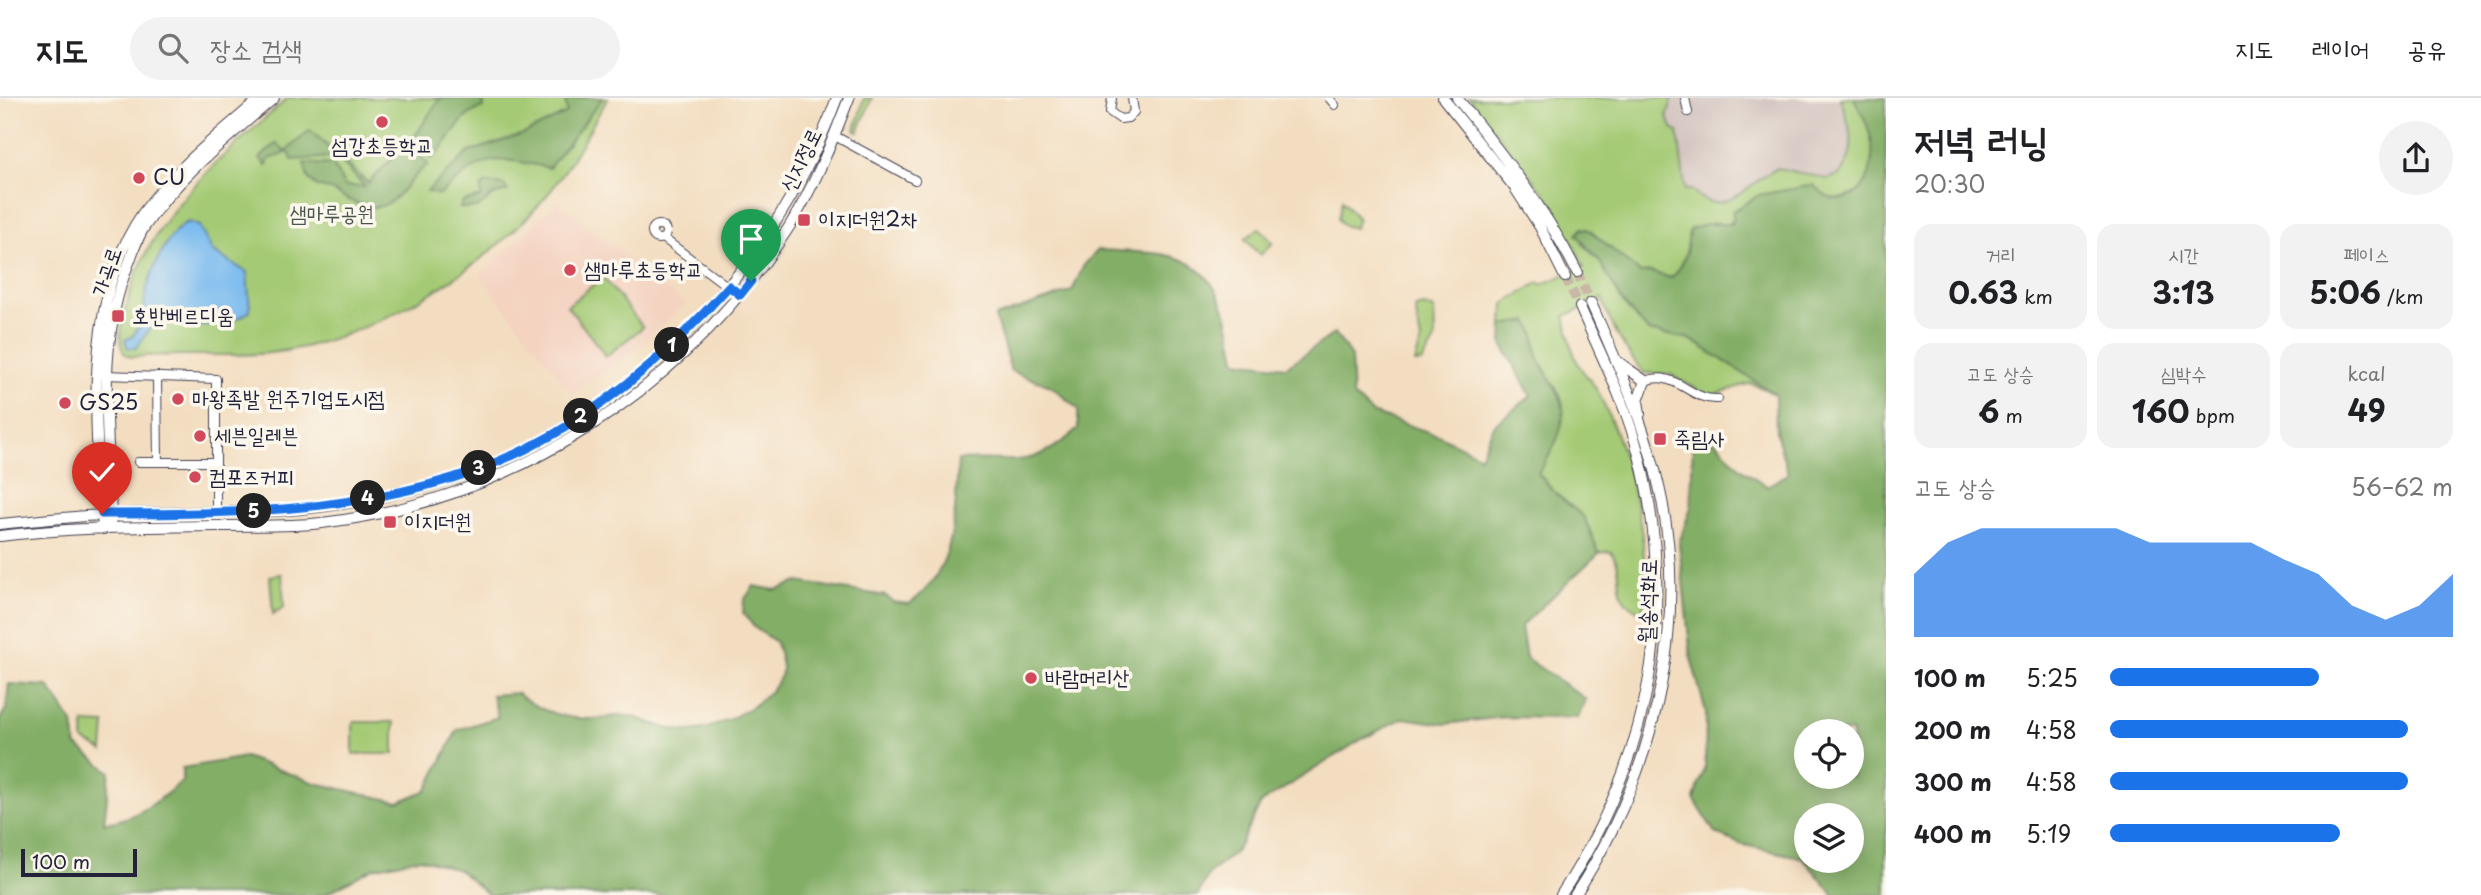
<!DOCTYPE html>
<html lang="ko">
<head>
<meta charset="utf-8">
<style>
  body { margin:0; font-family:"Playpen Sans","Poor Story",sans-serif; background:#f2f2f2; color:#202124; height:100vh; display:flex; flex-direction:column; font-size:26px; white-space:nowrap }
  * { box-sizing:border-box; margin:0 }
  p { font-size:23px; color:#757577 }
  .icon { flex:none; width:38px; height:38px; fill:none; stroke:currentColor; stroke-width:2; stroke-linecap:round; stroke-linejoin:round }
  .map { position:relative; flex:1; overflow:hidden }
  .drawer { display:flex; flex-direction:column; background:#fff; width:595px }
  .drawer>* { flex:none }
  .tools { position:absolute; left:1794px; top:621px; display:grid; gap:14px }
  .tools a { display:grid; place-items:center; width:70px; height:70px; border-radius:50%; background:#fff; box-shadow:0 4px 18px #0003; font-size:35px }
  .scale { position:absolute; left:21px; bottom:18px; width:116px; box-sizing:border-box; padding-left:7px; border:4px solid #22223b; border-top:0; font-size:19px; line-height:24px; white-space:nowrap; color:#22223b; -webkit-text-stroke:5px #fbf7ec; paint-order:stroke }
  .pin { position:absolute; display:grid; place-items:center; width:60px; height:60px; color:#fff; margin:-72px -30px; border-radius:50% 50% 50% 0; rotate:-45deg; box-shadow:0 0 7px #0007 }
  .pin .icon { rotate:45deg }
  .km { position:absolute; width:35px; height:35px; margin:-18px; border-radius:50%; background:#222; color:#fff; font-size:19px; line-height:35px; text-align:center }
  .round { display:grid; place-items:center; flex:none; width:74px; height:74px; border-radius:37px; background:#f2f2f2 }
  .overview { display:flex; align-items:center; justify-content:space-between; height:119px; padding:0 28px }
  h1 { font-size:38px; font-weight:700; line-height:52px }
  .figures { display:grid; grid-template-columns:repeat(3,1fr); gap:10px; height:119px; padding:7px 28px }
  .figures div { display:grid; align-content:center; border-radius:18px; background:#f2f2f2; text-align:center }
  .figures b { font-size:30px; font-weight:700 }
  .figures small { font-size:19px; font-weight:400 }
  .figures p { font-size:19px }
  .chart { height:196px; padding:14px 28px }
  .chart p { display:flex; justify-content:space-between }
  .chart svg { width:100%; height:126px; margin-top:7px; fill:#1a73e8; opacity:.7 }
  ul { padding:0 28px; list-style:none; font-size:23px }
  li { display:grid; grid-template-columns:112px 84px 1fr; align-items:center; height:52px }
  li i { height:18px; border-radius:9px; background:#1a73e8 }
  header { display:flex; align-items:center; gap:42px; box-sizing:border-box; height:98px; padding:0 35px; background:#fff; border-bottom:2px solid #e0e0e0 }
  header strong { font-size:33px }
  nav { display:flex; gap:38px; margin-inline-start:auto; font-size:24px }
  .search { width:490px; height:63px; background:#f2f2f2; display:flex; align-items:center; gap:18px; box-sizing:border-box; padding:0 24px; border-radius:38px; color:#757577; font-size:26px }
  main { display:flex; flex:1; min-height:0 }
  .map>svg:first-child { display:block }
  .built { fill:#f4d3c1 }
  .industrial { fill:#d0c0bc }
  .green { fill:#a4ca75; stroke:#637658; stroke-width:2 }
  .forest { fill:#83ae66; stroke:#526850; stroke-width:2; fill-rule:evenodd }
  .water { fill:#7abbef; stroke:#4e6e95; stroke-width:2 }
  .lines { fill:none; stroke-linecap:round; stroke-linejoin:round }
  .tertiary-tunnel { stroke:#c9b8a5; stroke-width:10; stroke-dasharray:10 5; stroke-linecap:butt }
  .minor-casing { stroke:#413e4f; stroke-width:10 }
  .tertiary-casing { stroke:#413e4f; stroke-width:12 }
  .minor { stroke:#fff; stroke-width:8 }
  .tertiary { stroke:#fff; stroke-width:10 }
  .route-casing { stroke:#fff; stroke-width:14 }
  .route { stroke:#1a73e8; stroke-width:9 }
  .poi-dot { fill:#d1495b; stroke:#fbf7ec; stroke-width:2.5 }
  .labels { text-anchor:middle; stroke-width:7; stroke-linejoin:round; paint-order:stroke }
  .poi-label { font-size:21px; fill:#22223b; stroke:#fbf7ec; text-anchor:start }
  .street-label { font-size:21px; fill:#22223b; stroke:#fbf7ec }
  .park-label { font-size:21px; fill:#49544c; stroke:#fbf7ec }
</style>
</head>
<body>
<header>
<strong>지도</strong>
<div class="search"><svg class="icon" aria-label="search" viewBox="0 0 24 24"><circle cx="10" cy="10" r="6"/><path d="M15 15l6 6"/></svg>장소 검색</div>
<nav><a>지도</a><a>레이어</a><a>공유</a></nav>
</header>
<main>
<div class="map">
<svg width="1886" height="797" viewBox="0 0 1886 797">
  <rect width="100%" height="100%" fill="#fbf7ec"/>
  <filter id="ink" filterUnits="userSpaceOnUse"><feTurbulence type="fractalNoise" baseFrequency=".0143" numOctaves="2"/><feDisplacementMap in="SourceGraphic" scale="14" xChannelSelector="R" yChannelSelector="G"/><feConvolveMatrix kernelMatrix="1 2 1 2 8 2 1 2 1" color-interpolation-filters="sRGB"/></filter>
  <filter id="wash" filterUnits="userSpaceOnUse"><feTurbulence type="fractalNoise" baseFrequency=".00686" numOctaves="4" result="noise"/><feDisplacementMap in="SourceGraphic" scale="28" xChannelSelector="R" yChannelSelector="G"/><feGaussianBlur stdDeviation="1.57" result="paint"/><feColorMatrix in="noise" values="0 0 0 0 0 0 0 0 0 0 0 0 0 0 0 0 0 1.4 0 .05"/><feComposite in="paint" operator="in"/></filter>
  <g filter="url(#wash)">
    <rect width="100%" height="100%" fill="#f3ddc0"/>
    <path class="built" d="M558,104L686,206L624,262L572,295L479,177Z"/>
    <path class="industrial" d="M1485,0H1854L1868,29L1871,76L1734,121Z"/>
    <path class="green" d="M288,0H608C589,31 572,66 549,95C488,171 367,245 269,255C224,260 177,254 131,259L124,255C117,242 122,227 125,213C145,120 220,60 288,0Z
      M864,0H872L858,34L855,32Z
      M1469,0H1673L1667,18L1673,32L1678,34L1685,92H1691C1722,125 1747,85 1778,70L1828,81L1839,77C1860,51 1850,29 1840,0H1854C1859,10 1865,20 1869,31C1881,66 1868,106 1826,100L1734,121L1727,128L1716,124L1689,132C1688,151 1685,168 1671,180L1651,174L1640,176L1589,132L1582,145L1600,164L1624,206L1648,233L1690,241L1775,296L1751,285L1709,298L1669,276L1644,275C1631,262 1604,218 1603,200L1565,218C1569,234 1571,255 1580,269C1586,278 1594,286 1599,296C1630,358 1652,446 1643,515C1606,501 1629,473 1610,453L1599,455L1584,419L1556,396L1537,375C1550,360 1569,321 1561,301C1555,286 1544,273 1538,258C1533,243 1539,240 1528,223L1503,227L1504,206L1539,184L1541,187L1584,169L1554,108Z
      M1342,102L1358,121L1354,130L1343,127L1338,121Z
      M1259,130L1273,145L1260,157L1245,141Z
      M603,179L643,229L606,258L567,208Z
      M1424,208L1434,211L1435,242L1422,264L1415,265L1421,243L1415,210Z
      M282,476L284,509L273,516L270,478Z
      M353,624H394V656H353Z
      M84,625L105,626L103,653L83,642Z"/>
    <path class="forest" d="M440,0H483L484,10C458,15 451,45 431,61L413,41Z
      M565,0H603L549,70C488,57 487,57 439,97L427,93L469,54L526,35L567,15Z
      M1854,0H1886V797H1834L1803,760L1740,746L1715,735L1694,701L1705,669L1706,614L1691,560L1679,445L1691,409L1693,335L1715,343L1740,370L1767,388L1788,376L1776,334L1775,296L1690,241L1648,233L1624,206L1600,164L1577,137L1582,130L1589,132L1640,175L1651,174L1671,180C1685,168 1688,151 1689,132L1706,126H1731L1734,121L1732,114L1759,97L1813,87C1848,122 1876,86 1872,46C1870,29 1861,15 1854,0ZM1806,634H1852V679H1806ZM1806,718H1852V763H1806Z
      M310,32L368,85L407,46L428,66C397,91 393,125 347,101C335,95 330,89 317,89L308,80L304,65L333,67L345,88L365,89L337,59L292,62L289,54L269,61L266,68L260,60L277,45L285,54Z
      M486,85L504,87L508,93L493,97L478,110H460L462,104L481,99V89Z
      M1098,152C1158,156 1203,147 1226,215C1231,230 1232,247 1237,263L1286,269L1335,235L1351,259L1353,298L1372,315L1440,338L1480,358L1494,327L1531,298L1502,246L1503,227L1528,223C1539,240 1533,243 1538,258C1543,273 1555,286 1561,301C1570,323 1550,359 1538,375L1556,396L1584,419L1599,455L1521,528L1526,560L1586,601L1578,620L1505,619L1444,626L1403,620L1362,641L1261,705L1237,752L1209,776L1198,797H489L459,772L420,760L373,770L324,797H0V621L6,611L9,586L48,588L73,625L76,647L110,674L104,725C135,722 159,703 182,683V670L245,659L315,685L399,704L427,692L457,632L498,619L492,597L517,595C539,614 568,622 597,621C607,620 618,616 628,618C649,622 668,634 690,633C717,632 780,601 782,570C782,562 777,551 776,544L755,530L743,515L744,502L754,488L775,492L798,484L886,498L893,504L909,506C957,473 955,415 958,362C1015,358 1028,375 1078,331V311L1051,288L1011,273L995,219L1072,193L1084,167Z"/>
    <path class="water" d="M189,124L199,128L213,154L247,174L250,213L241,219L197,229L176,224L160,227L154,225L136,250H128L125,242L133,238L146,218C137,198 167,129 189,124Z"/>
  </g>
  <g filter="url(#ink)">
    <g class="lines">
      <path class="tertiary-tunnel" d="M1577,174L1591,205
        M1565,179L1580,209"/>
      <defs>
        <path id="minor" d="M1112,0L1110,14L1120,21L1128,20L1134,14L1132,0
          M1329,0L1335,7
          M1685,0L1688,14
          M835,38L915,82
          M652 134a7 7 0 1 1 14 0a7 7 0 1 1-14 0Z
          M663,140L739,197
          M106,277L216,281V414
          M157,278L158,364H216
          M1645,283C1676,271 1690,303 1718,301
          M138,364H158"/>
        <path id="tertiary" d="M1443,0L1515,90L1540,129L1565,179
          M1457,0C1502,56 1545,110 1577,174
          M1617,263L1645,283
          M1640,316L1638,303L1645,283
          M111,422C109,334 95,245 130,162C134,151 138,138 145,128C178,78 229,39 274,0
          M0,426C33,423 67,419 100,417C167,413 234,417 301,411C373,404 465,383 530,349C671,275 782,150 837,0
          M103,431C95,331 83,200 143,115C175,70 220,36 261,0
          M0,438C72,429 144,429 216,428C251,427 287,429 322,425C514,402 685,291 789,129C814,89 832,44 849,0
          M1561,797C1649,662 1679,514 1639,357C1626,306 1601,257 1580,209
          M1575,797C1659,668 1696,508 1651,358C1636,306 1613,255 1591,205"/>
      </defs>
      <use href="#minor" class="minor-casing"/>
      <use href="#tertiary" class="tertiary-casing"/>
      <use href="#minor" class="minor"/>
      <use href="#tertiary" class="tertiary"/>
    </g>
  </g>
  <g class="lines" filter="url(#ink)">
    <defs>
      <path id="route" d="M102,416C243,416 398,415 528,350C605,312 672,252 729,188L740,197L751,183"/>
    </defs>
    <use href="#route" class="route-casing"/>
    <use href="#route" class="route"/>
  </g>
  <g class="poi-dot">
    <circle cx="382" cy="24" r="7"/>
    <circle cx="139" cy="80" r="7"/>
    <rect x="797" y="115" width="14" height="14" rx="3.5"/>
    <circle cx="570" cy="172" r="7"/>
    <rect x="111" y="211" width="14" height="14" rx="3.5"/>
    <circle cx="178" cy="301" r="7"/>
    <circle cx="65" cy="305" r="7"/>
    <circle cx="200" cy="338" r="7"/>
    <rect x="1653" y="334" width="14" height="14" rx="3.5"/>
    <circle cx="195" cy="379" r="7"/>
    <rect x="383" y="417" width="14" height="14" rx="3.5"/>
    <circle cx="1031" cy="580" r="7"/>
  </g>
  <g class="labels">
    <g class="poi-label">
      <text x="382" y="55" text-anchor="middle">섬강초등학교</text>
      <text x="153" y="87">CU</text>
      <text x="818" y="129">이지더원2차</text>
      <text x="584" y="179">샘마루초등학교</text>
      <text x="132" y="225">호반베르디움</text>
      <text x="192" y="308">마왕족발 원주기업도시점</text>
      <text x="79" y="312">GS25</text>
      <text x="214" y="345">세븐일레븐</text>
      <text x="1674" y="348">죽림사</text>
      <text x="209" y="386">컴포즈커피</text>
      <text x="404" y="431">이지더원</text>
      <text x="1045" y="587">바람머리산</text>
    </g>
    <g class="street-label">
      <text transform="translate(801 62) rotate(-64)" y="7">신지정로</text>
      <text transform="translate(107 174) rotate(-71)" y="7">가곡로</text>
      <text transform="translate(1648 503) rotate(-88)" y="7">월송석화로</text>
    </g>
    <g class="park-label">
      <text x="332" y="123">샘마루공원</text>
    </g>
  </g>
</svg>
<div class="tools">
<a><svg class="icon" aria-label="locate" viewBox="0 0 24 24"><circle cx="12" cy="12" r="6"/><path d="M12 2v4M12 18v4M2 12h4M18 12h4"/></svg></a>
<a><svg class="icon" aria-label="layers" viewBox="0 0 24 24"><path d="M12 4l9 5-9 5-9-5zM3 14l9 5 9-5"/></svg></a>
</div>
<div class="scale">100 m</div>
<div class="pin" style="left:751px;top:183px;background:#1e9e55"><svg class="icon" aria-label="arrive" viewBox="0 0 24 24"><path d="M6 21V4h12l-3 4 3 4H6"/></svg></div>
<div class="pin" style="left:102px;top:416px;background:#d93025"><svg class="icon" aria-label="check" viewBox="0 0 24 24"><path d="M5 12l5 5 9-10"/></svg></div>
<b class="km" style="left:672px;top:247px">1</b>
<b class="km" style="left:581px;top:318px">2</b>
<b class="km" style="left:479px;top:370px">3</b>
<b class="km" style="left:368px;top:400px">4</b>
<b class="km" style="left:254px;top:413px">5</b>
</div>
<section class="drawer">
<div class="overview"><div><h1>저녁 러닝</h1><p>20:30</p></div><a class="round"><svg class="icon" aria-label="share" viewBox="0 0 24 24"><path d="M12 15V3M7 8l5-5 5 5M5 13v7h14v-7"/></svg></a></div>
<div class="figures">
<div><p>거리</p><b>0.63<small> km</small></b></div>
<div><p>시간</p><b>3:13</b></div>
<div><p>페이스</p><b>5:06<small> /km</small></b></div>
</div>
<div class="figures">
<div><p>고도 상승</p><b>6<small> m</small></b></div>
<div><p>심박수</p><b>160<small> bpm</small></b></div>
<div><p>kcal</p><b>49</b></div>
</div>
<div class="chart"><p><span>고도 상승</span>56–62 m</p>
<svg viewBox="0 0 160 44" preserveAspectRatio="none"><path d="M0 44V22L10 11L20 6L30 6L40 6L50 6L60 6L70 11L80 11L90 11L100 11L110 17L120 22L130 33L140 38L150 33L160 22V44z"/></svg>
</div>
<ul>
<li><b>100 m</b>5:25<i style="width:61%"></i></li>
<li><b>200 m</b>4:58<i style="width:87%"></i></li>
<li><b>300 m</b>4:58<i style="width:87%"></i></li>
<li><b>400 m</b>5:19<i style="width:67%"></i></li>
</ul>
</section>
</main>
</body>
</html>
